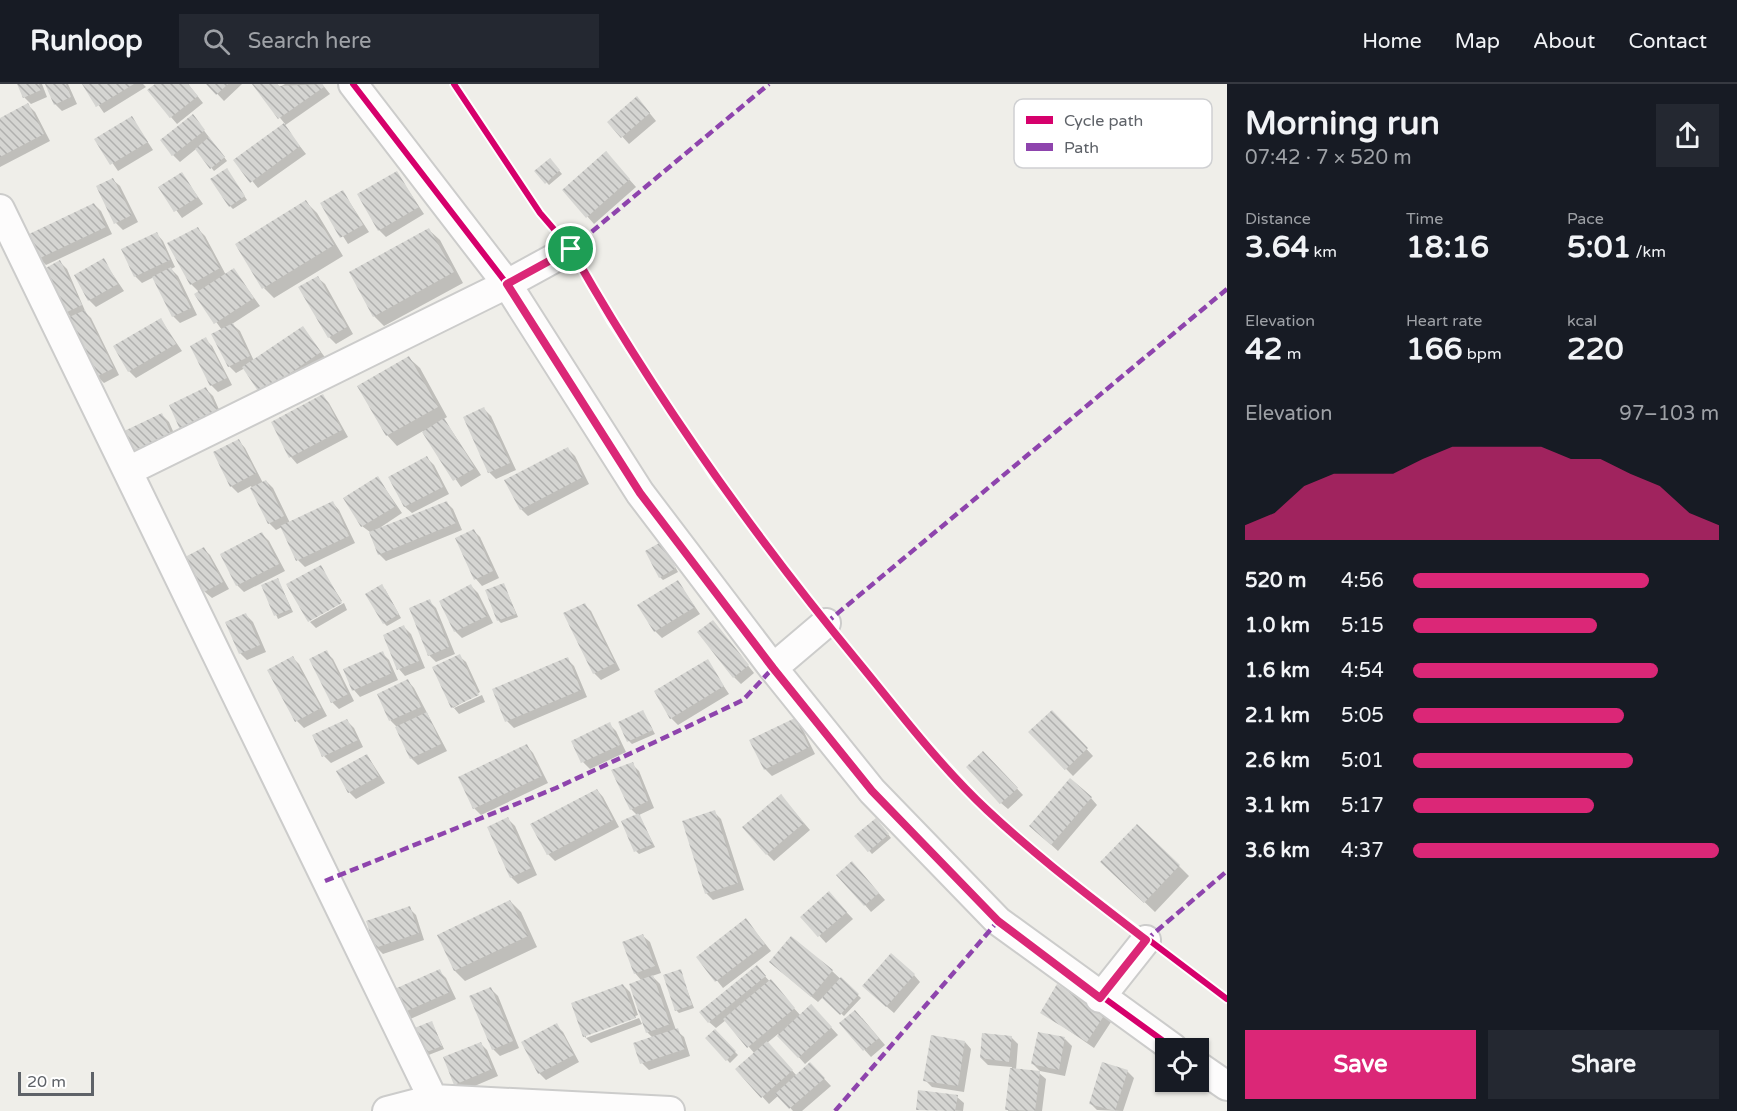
<!DOCTYPE html>
<html lang="en">
<head>
<meta charset="utf-8">
<style>
  body { margin:0; font-family:"Varela Round",sans-serif; background:#242831; color:#f1f3f6; height:100vh; display:flex; flex-direction:column; font-size:22px; white-space:nowrap }
  * { box-sizing:border-box; margin:0 }
  p { font-size:20px; color:#9ea1a6 }
  .icon { flex:none; width:33px; height:33px; fill:none; stroke:currentColor; stroke-width:2; stroke-linecap:round; stroke-linejoin:round }
  .map { position:relative; flex:1; overflow:hidden }
  .sheet { display:flex; flex-direction:column; background:#171b24; width:510px }
  .sheet>* { flex:none }
  .controls { position:absolute; left:1155px; top:954px; display:grid; gap:12px }
  .controls a { display:grid; place-items:center; width:54px; height:54px; border-radius:0px; background:#171b24; box-shadow:0 2px 4px #0004; font-size:30px }
  .scale { position:absolute; left:18px; bottom:15px; width:76px; box-sizing:border-box; padding-left:6px; border:3px solid #5e6268; border-top:0; font-size:16px; line-height:21px; white-space:nowrap; color:#5e6268; -webkit-text-stroke:4px #fff; paint-order:stroke }
  .pin { position:absolute; display:grid; place-items:center; width:51px; height:51px; color:#fff; margin:-26px; border:3px solid #fff; border-radius:50%; box-shadow:0 2px 6px #0007 }
  .round { display:grid; place-items:center; flex:none; width:63px; height:63px; border-radius:0px; background:#242831 }
  .overview { display:flex; align-items:center; justify-content:space-between; height:102px; padding:0 18px }
  h1 { font-size:33px; font-weight:700; line-height:45px }
  .stats { display:grid; grid-template-columns:repeat(3,1fr); gap:9px; height:102px; padding:6px 18px }
  .stats div { display:grid; align-content:center }
  .stats b { font-size:30px; font-weight:700 }
  .stats small { font-size:16px; font-weight:400 }
  .stats p { font-size:16px }
  .chart { height:168px; padding:12px 18px }
  .chart p { display:flex; justify-content:space-between }
  .chart svg { width:100%; height:108px; margin-top:6px; fill:#db2777; opacity:.7 }
  .action { display:flex; gap:12px; margin-top:auto; padding:12px 18px }
  .action a { flex:1; height:69px; border-radius:0px; background:#db2777; color:#fff; font-size:24px; font-weight:700; line-height:69px; text-align:center }
  .action a+a { background:#242831; color:#f1f3f6 }
  ul { padding:0 18px; list-style:none; font-size:20px }
  li { display:grid; grid-template-columns:96px 72px 1fr; align-items:center; height:45px }
  li i { height:15px; border-radius:8px; background:#db2777 }
  header { display:flex; align-items:center; gap:36px; box-sizing:border-box; height:84px; padding:0 30px; background:#171b24; border-bottom:2px solid #363941 }
  header strong { font-size:28px }
  nav { display:flex; gap:33px; margin-inline-start:auto; font-size:21px }
  .search { width:420px; height:54px; background:#242831; display:flex; align-items:center; gap:15px; box-sizing:border-box; padding:0 21px; border-radius:0px; color:#9ea1a6; font-size:22px }
  main { display:flex; flex:1; min-height:0 }
  .map>svg:first-child { display:block }
  .shadow { fill:#0003 }
  .building { fill:url(#building-back-hatch) }
  .lines { fill:none; stroke-linecap:round; stroke-linejoin:round }
  .minor-casing { stroke:#cccccb; stroke-width:32 }
  .minor { stroke:#fdfcfc; stroke-width:28 }
  .quiet { stroke:#8e44ad; stroke-width:4.5; stroke-dasharray:9 4.5; stroke-linecap:butt }
  .cycleway-casing { stroke:#fff; stroke-width:10 }
  .cycleway { stroke:#d6006c; stroke-width:6 }
  .route-casing { stroke:#fff; stroke-width:12 }
  .route { stroke:#db2777; stroke-width:8 }
  .key { fill:#fff; stroke:#cfd0d2; stroke-width:1.5 }
  .key-label { font-size:16px; fill:#5e6268 }
</style>
</head>
<body>
<header>
<strong>Runloop</strong>
<div class="search"><svg class="icon" aria-label="search" viewBox="0 0 24 24"><circle cx="10" cy="10" r="6"/><path d="M15 15l6 6"/></svg>Search here</div>
<nav><a>Home</a><a>Map</a><a>About</a><a>Contact</a></nav>
</header>
<main>
<div class="map">
<svg width="1227" height="1027" viewBox="0 0 1227 1027">
  <defs>
    <pattern id="building-back-hatch" width="6" height="6" patternUnits="userSpaceOnUse" patternTransform="scale(1.5)"><rect width="6" height="6" fill="#d5d5d2"/><path d="M-1 5l2 2M0 0l6 6M5-1l2 2" fill="none" stroke="#b0b0ae"/></pattern>
  </defs>
  <rect width="100%" height="100%" fill="#efeee9"/>
  <path class="shadow" d="M19,0H42L47,13L31,20L24,13Z
    M47,0H68L77,20L62,27L55,20Z
    M84,0H143L146,3L104,29Z
    M157,0H188L203,19L177,40L171,33Z
    M208,0H242L224,17Z
    M253,0H277L280,3L285,0H322L330,10L284,42L306,70L258,104L235,76L285,40Z
    M28,21L35,28L50,57L0,83V35Z
    M643,21L656,37L629,60L609,38Z
    M193,32L227,77L214,87L196,65L180,78L173,71Z
    M132,34L153,66L118,87L96,55Z
    M550,76L562,90L549,101L537,88Z
    M612,76L636,103L594,140L564,106Z
    M229,89L247,116L233,125L230,122Z
    M397,89L424,130L386,153L379,146Z
    M182,90L203,120L182,134L160,104Z
    M113,96L120,102L138,138L123,146L116,139Z
    M343,108L369,148L348,160L322,119Z
    M306,118L317,129L343,172L274,214L264,204Z
    M94,120L101,127L112,150L46,181L40,175L29,152Z
    M198,145L205,152L226,191L234,186L260,222L232,240L240,247L254,277L303,244L327,276L268,315L245,284L236,289L229,282L222,246L196,210L199,208L191,200Z
    M429,146L440,156L463,199L384,242L374,232Z
    M157,150L163,157L175,183L171,185L178,192L197,231L180,239L173,232L154,193L142,199L135,192Z
    M103,176L124,207L96,223L89,216Z
    M60,178L67,185L86,229L91,234L119,291L104,299L97,292L72,234L66,228Z
    M318,194L325,200L353,250L336,260L329,253Z
    M161,236L182,267L136,294L129,287Z
    M205,255L212,262L232,301L218,308L211,301Z
    M409,274L420,284L447,333L444,335L481,391L461,403L423,347L397,362L387,351Z
    M206,305L213,312L225,339L190,355Z
    M323,312L329,319L348,353L297,380L291,373Z
    M484,325L491,332L516,386L496,395L489,388Z
    M162,331L169,338L180,363L140,382Z
    M239,357L245,364L263,399L266,397L273,404L290,439L333,419L339,426L355,459L305,483L298,476L282,443L276,446L269,439L251,402L238,409L231,402Z
    M568,365L575,372L589,400L528,432L521,425Z
    M427,374L434,381L449,410L412,429L405,423L390,394Z
    M378,394L402,429L375,447L446,418L453,425L462,446L386,477L379,470L370,448L362,442Z
    M474,447L480,453L499,494L482,502L476,495Z
    M262,450L269,457L285,487L244,508L237,501Z
    M664,463L678,488L663,496L660,493Z
    M204,465L210,471L229,505L212,514L205,508L187,474Z
    M320,483L342,517L309,536Z
    M278,496L293,528L278,535L263,502Z
    M678,498L700,530L662,554L655,547Z
    M504,501L518,533L501,539L498,536Z
    M471,502L478,509L493,539L462,554L455,547L441,517Z
    M385,505L401,534L387,542L384,539Z
    M429,517L436,524L455,570L436,578L429,571Z
    M344,519L347,526L316,544L310,538Z
    M584,520L591,527L620,586L601,596L594,589Z
    M246,531L253,538L266,568L247,576L240,569L227,539Z
    M404,543L411,550L425,584L405,592L399,585Z
    M719,545L754,589L741,600L734,593Z
    M326,568L333,575L354,617L339,625L332,618Z
    M382,569L389,576L398,596L360,613L354,606Z
    M459,572L466,578L480,608L453,624L434,584Z
    M293,574L299,580L327,632L304,644L297,637L269,586Z
    M567,575L574,582L587,613L514,644L507,637Z
    M707,577L729,610L678,641L671,634Z
    M408,597L414,604L447,667L418,681L411,674L398,644L391,637L379,611Z
    M482,611L485,618L459,630L454,624Z
    M643,628L655,650L632,660L629,657Z
    M1052,628L1093,672L1073,692L1030,648Z
    M794,635L801,642L815,670L772,692L765,685Z
    M347,637L354,644L363,663L331,679L324,672Z
    M609,640L616,647L626,668L590,685L583,678Z
    M527,662L533,669L548,699L481,731L474,724Z
    M367,671L385,699L356,715L349,708Z
    M990,676L1023,711L1008,725L1001,719Z
    M632,680L639,687L654,724L639,731L655,763L639,770L636,767L637,731L631,725Z
    M597,706L603,713L619,743L555,777L548,770Z
    M1091,714L1097,721L1058,767L1038,749Z
    M787,719L810,746L774,777L767,770Z
    M714,728L721,735L744,806L713,816L706,809Z
    M508,735L515,742L537,791L518,800L511,793Z
    M879,739L891,754L872,770L856,752Z
    M1179,782L1189,792L1155,828L1113,788Z
    M858,786L885,816L871,828L865,821Z
    M835,816L853,835L826,859L802,833Z
    M510,817L521,828L537,863L465,897L455,887L439,852Z
    M409,824L416,831L424,856L383,870L376,863Z
    M746,836L771,867L723,904L698,873Z
    M643,852L650,858L661,889L652,892L660,900L676,946L684,953L690,972L649,986L642,979L653,954L647,948L642,897L635,889Z
    M778,885L832,887L861,914L844,932L823,913L818,918Z
    M439,887L446,894L456,915L408,936L401,929Z
    M680,887L694,924L679,929L676,926Z
    M763,890L801,932L818,929L838,951L805,980L778,950L767,959L797,992L817,987L831,1002L802,1027H793L779,1011L769,1020L737,985L755,970L726,936L716,944L709,938Z
    M914,891L920,898L894,929L871,909Z
    M623,901L630,908L638,931L586,950V954L639,934L642,940L591,959L584,952Z
    M491,905L498,912L519,964L500,972L493,965Z
    M1042,928L1104,931L1111,938L1094,964Z
    M862,934L885,961L871,973L841,940Z
    M432,939L444,965L426,972L423,969Z
    M556,941L563,948L579,978L546,996L539,989Z
    M715,947L738,971L730,979L707,954Z
    M1011,953L1018,960L1016,986L1039,989L1046,995L1042,1027H1008L1012,983L988,981L981,974Z
    M1065,955L1072,962L1065,992L1040,987L1033,980Z
    M965,958L971,965L964,1008L932,1003L925,996Z
    M480,959L487,966L498,992L463,1007L456,1000Z
    M1127,987L1134,994L1123,1027L1097,1026L1090,1019Z
    M957,1013L964,1019L963,1027L917,1025Z"/>
  <path class="building" d="M17,0H39L41,6L23,14Z
    M45,0H66L71,13L54,21Z
    M82,0H134L96,23Z
    M155,0H188L198,12L170,34L147,6Z
    M206,0H228L216,11Z
    M252,0H277L279,2L322,0L324,3L278,35Z
    M637,12L650,29L621,54L607,38Z
    M28,19L44,50L0,73V34Z
    M193,30L205,46L172,72L160,56Z
    M132,32L148,58L110,81L94,55Z
    M284,39L300,62L250,99L233,76Z
    M209,53L225,73L210,85L195,65Z
    M606,67L630,95L586,134L562,106Z
    M550,74L560,86L545,100L534,87Z
    M227,84L245,112L229,123L210,95Z
    M397,87L419,123L378,147L357,110Z
    M182,88L198,113L174,128L158,103Z
    M113,94L132,131L114,140L96,102Z
    M343,106L363,141L340,154L320,119Z
    M306,116L334,161L262,205L235,160Z
    M94,119L106,143L38,175L27,151Z
    M198,143L220,184L190,201L167,159Z
    M429,144L454,188L373,233L349,188Z
    M157,148L170,176L134,193L121,165Z
    M104,174L118,200L88,217L74,191Z
    M60,176L82,221L65,229L44,185Z
    M171,183L191,224L172,233L152,193Z
    M234,184L254,214L214,240L194,210Z
    M318,192L347,243L328,254L298,203Z
    M85,226L114,284L96,293L67,234Z
    M161,234L176,260L128,288L113,262Z
    M233,239L250,272L228,283L211,250Z
    M303,242L321,268L260,310L242,283Z
    M206,253L227,294L210,302L190,262Z
    M409,272L438,323L386,352L357,302Z
    M206,303L220,332L182,350L169,321Z
    M323,310L342,346L289,374L271,338Z
    M484,323L510,379L488,389L463,333Z
    M162,329L174,356L132,376L120,349Z
    M444,334L475,384L453,397L422,348Z
    M239,355L256,389L230,403L213,368Z
    M568,363L583,393L520,426L504,396Z
    M427,372L443,403L404,423L388,393Z
    M378,392L396,422L361,443L343,414Z
    M266,396L284,432L268,440L250,404Z
    M333,417L349,452L296,477L280,442Z
    M447,417L456,439L378,471L369,448Z
    M474,445L493,487L474,496L455,454Z
    M262,448L279,480L236,502L220,470Z
    M661,458L676,484L659,494L645,467Z
    M204,463L223,498L204,508L185,473Z
    M321,481L342,519L308,538L286,500Z
    M278,494L291,525L274,532L261,501Z
    M678,496L695,523L654,548L637,521Z
    M504,499L516,530L497,537L485,506Z
    M382,500L399,530L383,540L365,510Z
    M471,500L487,532L454,548L439,517Z
    M430,515L449,563L428,572L409,524Z
    M585,519L615,579L593,590L563,529Z
    M246,529L260,561L239,570L225,538Z
    M713,536L749,581L733,594L697,548Z
    M404,541L419,577L397,586L383,551Z
    M327,566L348,610L331,619L309,575Z
    M383,567L392,589L352,607L343,585Z
    M460,570L479,611L451,624L432,583Z
    M293,572L321,624L295,638L267,586Z
    M568,573L581,606L505,638L492,605Z
    M708,575L724,602L670,635L654,607Z
    M408,595L421,623L389,637L377,610Z
    M643,626L653,646L627,658L618,638Z
    M1052,626L1088,664L1065,686L1028,648Z
    M427,628L441,660L410,675L395,643Z
    M795,634L809,663L764,686L749,656Z
    M347,635L358,656L322,673L312,651Z
    M610,638L620,661L581,679L571,657Z
    M527,660L542,692L473,725L458,693Z
    M983,667L1018,704L1000,720L966,683Z
    M367,670L379,692L348,709L336,687Z
    M633,678L648,717L630,726L611,686Z
    M1070,694L1092,713L1051,761L1029,742Z
    M597,705L613,736L547,771L530,740Z
    M781,710L804,739L766,771L742,743Z
    M715,726L738,799L705,810L682,737Z
    M639,729L653,760L634,768L621,737Z
    M508,733L531,784L510,794L487,743Z
    M876,734L889,750L868,768L854,752Z
    M1137,740L1180,781L1144,819L1100,778Z
    M852,777L879,809L864,822L836,791Z
    M829,807L847,828L818,853L800,833Z
    M510,816L528,852L454,887L437,851Z
    M410,822L419,849L375,864L366,837Z
    M746,834L765,860L715,898L696,873Z
    M643,850L655,882L634,890L622,858Z
    M791,852L833,886L811,913L769,878Z
    M891,869L915,890L886,923L862,902Z
    M757,881L766,892L708,939L699,928Z
    M440,885L450,908L400,930L390,907Z
    M681,885L692,921L675,927L663,891Z
    M653,891L670,940L646,949L629,900Z
    M841,893L859,910L840,931L822,914Z
    M771,895L795,924L747,964L723,935Z
    M623,900L636,934L583,953L571,919Z
    M1057,900L1105,930L1087,958L1040,929Z
    M491,903L513,957L492,966L469,912Z
    M811,920L832,943L798,974L777,952Z
    M855,926L879,954L863,967L839,939Z
    M432,937L442,962L422,970L412,945Z
    M557,939L574,971L538,990L521,958Z
    M678,944L685,965L640,980L633,959Z
    M715,945L736,967L726,977L705,954Z
    M1038,948L1065,953L1059,986L1031,980Z
    M982,949L1012,952L1009,978L980,974Z
    M931,951L965,957L958,1002L923,997Z
    M767,957L793,986L761,1014L735,985Z
    M481,958L492,985L454,1001L443,973Z
    M810,978L825,994L789,1025L775,1010Z
    M1102,978L1128,986L1115,1027L1089,1020Z
    M1010,984L1040,987L1035,1027L1005,1026Z
    M918,1006L958,1011L955,1027L916,1026Z"/>
  <g class="lines">
    <defs>
      <path id="minor" d="M353,0L507,200L640,409L773,584L872,707L998,837L1173,964
        M0,125L433,1015
        M128,387L507,200L571,165
        M773,584L826,539
        M1100,914L1146,856
        M1198,982L1227,1002
        M387,1027L433,1015L670,1027"/>
    </defs>
    <use href="#minor" class="minor-casing"/>
    <use href="#minor" class="minor"/>
    <path class="quiet" d="M571,165L769,0
      M826,539L1227,205
      M325,797L556,704L670,651L743,616L773,584
      M1146,856L1227,787
      M835,1027L998,837"/>
    <defs>
      <path id="cycleway" d="M353,0L507,200L640,409L773,584L872,707L998,837L1173,964
        M454,0L540,129L571,165L611,237L716,396L826,539L912,644L986,725L1042,775L1227,915"/>
    </defs>
    <use href="#cycleway" class="cycleway-casing"/>
    <use href="#cycleway" class="cycleway"/>
  </g>
  <g class="lines">
    <defs>
      <path id="route" d="M571,165C654,312 752,449 859,579C900,629 940,682 987,726C1037,773 1092,814 1146,856L1100,914L998,837L872,707L773,584L640,409L507,200Z"/>
    </defs>
    <use href="#route" class="route-casing"/>
    <use href="#route" class="route"/>
  </g>
  <rect x="1014" y="15" width="198" height="69" rx="9" class="key"/>
  <rect x="1026" y="32" width="27" height="8" fill="#d6006c"/>
  <rect x="1026" y="59" width="27" height="8" fill="#8e44ad"/>
  <g class="key-label">
    <text x="1064" y="42">Cycle path</text>
    <text x="1064" y="69">Path</text>
  </g>
</svg>
<div class="controls">
<a><svg class="icon" aria-label="locate" viewBox="0 0 24 24"><circle cx="12" cy="12" r="6"/><path d="M12 2v4M12 18v4M2 12h4M18 12h4"/></svg></a>
</div>
<div class="scale">20 m</div>
<div class="pin" style="left:571px;top:165px;background:#1e9e55"><svg class="icon" aria-label="arrive" viewBox="0 0 24 24"><path d="M6 21V4h12l-3 4 3 4H6"/></svg></div>
</div>
<section class="sheet">
<div class="overview"><div><h1>Morning run</h1><p>07:42 · 7 × 520 m</p></div><a class="round"><svg class="icon" aria-label="share" viewBox="0 0 24 24"><path d="M12 15V3M7 8l5-5 5 5M5 13v7h14v-7"/></svg></a></div>
<div class="stats">
<div><p>Distance</p><b>3.64<small> km</small></b></div>
<div><p>Time</p><b>18:16</b></div>
<div><p>Pace</p><b>5:01<small> /km</small></b></div>
</div>
<div class="stats">
<div><p>Elevation</p><b>42<small> m</small></b></div>
<div><p>Heart rate</p><b>166<small> bpm</small></b></div>
<div><p>kcal</p><b>220</b></div>
</div>
<div class="chart"><p><span>Elevation</span>97–103 m</p>
<svg viewBox="0 0 160 44" preserveAspectRatio="none"><path d="M0 44V38L10 33L20 22L30 17L40 17L50 17L60 11L70 6L80 6L90 6L100 6L110 11L120 11L130 17L140 22L150 33L160 38V44z"/></svg>
</div>
<ul>
<li><b>520 m</b>4:56<i style="width:77%"></i></li>
<li><b>1.0 km</b>5:15<i style="width:60%"></i></li>
<li><b>1.6 km</b>4:54<i style="width:80%"></i></li>
<li><b>2.1 km</b>5:05<i style="width:69%"></i></li>
<li><b>2.6 km</b>5:01<i style="width:72%"></i></li>
<li><b>3.1 km</b>5:17<i style="width:59%"></i></li>
<li><b>3.6 km</b>4:37<i style="width:100%"></i></li>
</ul>
<div class="action"><a>Save</a><a>Share</a></div>
</section>
</main>
</body>
</html>
